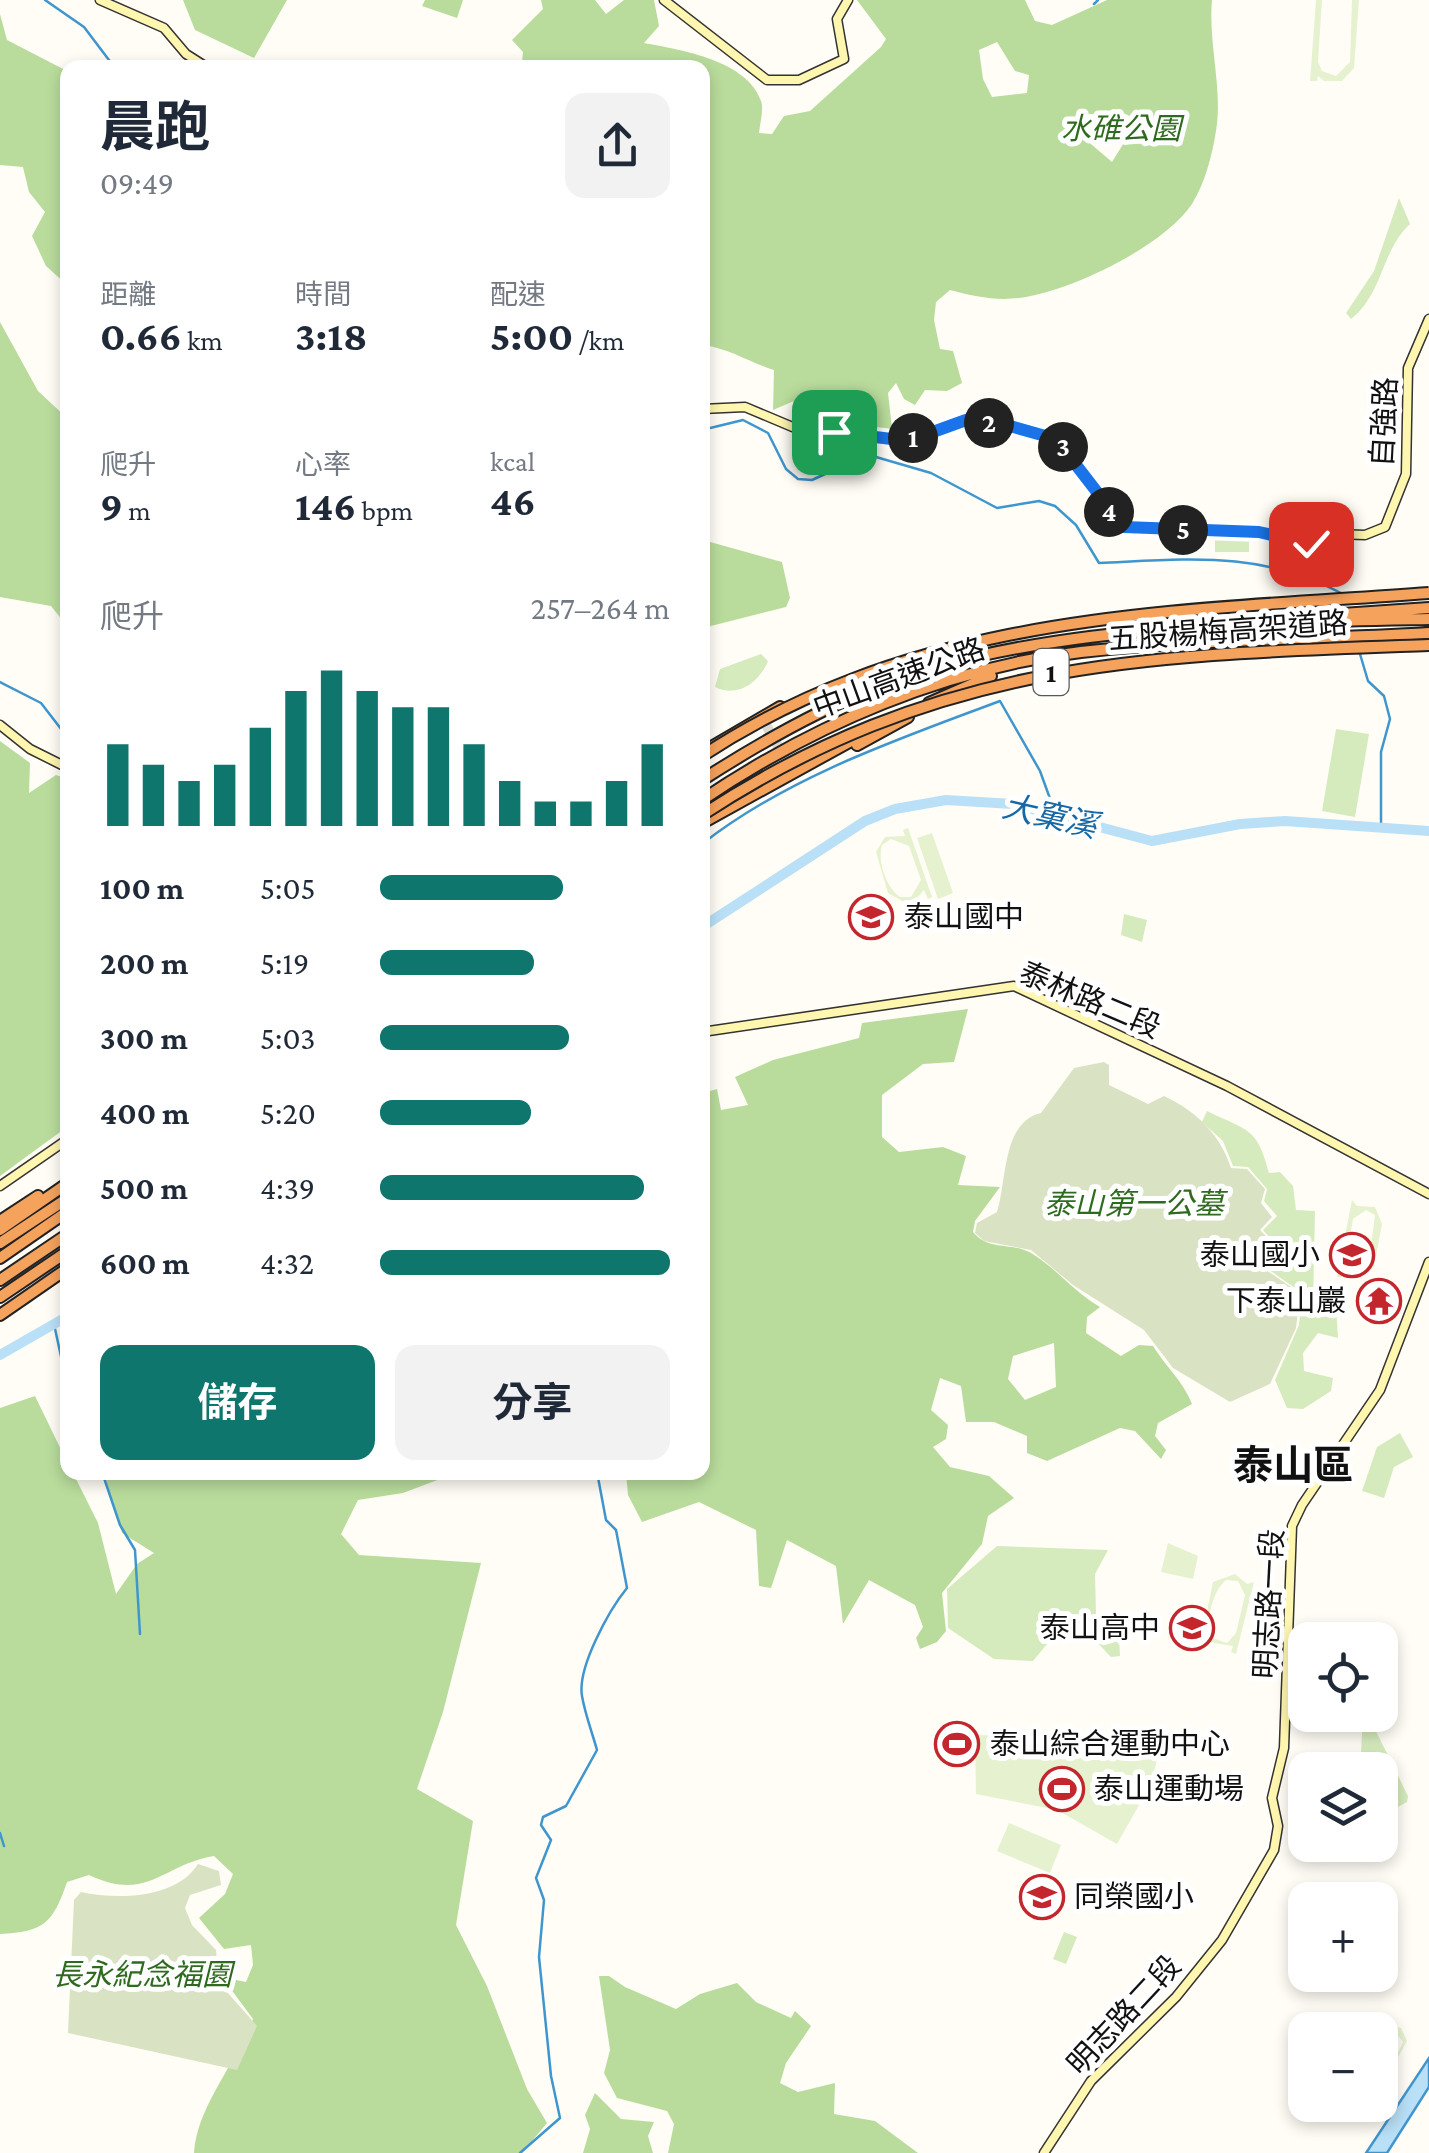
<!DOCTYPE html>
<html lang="zh-TW">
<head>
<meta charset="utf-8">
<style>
  body { margin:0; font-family:"Crimson Pro","Noto Sans TC",serif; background:#f2f2f3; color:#1f2937; height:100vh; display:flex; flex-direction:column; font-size:38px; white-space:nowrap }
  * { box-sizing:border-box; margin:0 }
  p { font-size:32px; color:#747a83 }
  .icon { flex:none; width:55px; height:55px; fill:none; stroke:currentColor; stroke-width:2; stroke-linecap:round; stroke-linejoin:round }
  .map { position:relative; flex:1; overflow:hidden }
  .sheet { position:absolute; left:60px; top:60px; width:650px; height:1420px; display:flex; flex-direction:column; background:#fff; border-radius:20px; box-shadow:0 5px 15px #0003 }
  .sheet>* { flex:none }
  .buttons { position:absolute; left:1288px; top:1622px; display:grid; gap:20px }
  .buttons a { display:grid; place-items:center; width:110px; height:110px; border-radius:20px; background:#fff; box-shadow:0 5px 15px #0003; font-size:50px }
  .pin { position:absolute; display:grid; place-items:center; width:85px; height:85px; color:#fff; margin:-42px; border-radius:20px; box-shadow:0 5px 15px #0006 }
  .km { position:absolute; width:50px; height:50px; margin:-25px; border-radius:50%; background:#222; color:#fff; font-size:28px; line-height:50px; text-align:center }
  .round { display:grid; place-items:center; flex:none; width:105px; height:105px; border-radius:20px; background:#f2f2f3 }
  .summary { display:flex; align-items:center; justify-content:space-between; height:170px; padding:0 40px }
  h1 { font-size:55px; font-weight:700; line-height:75px }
  .stats { display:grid; grid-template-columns:repeat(3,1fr); gap:15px; height:170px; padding:10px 40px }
  .stats div { display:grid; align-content:center }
  .stats b { font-size:42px; font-weight:700 }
  .stats small { font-size:28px; font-weight:400 }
  .stats p { font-size:28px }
  .chart { height:280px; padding:20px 40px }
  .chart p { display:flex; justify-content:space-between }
  .chart svg { width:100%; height:180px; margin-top:10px; stroke:#0f766e; stroke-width:6 }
  .action { display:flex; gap:20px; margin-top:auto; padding:20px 40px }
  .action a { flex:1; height:115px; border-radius:20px; background:#0f766e; color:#fff; font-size:40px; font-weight:700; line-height:115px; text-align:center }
  .action a+a { background:#f2f2f3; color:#1f2937 }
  ul { padding:0 40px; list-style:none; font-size:32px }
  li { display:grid; grid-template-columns:160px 120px 1fr; align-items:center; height:75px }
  li i { height:25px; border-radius:12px; background:#0f766e }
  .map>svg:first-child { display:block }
  .green { fill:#d5ebbd }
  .forest { fill:#b9dc9c; fill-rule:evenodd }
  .cemetery { fill:#d9e3c4 }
  .pitch { fill:#e6f2cf; fill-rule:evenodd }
  .water { fill:#b9e0f7; stroke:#3f96cf; stroke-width:2.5 }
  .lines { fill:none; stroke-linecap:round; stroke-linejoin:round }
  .stream { stroke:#3f96cf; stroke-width:2.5 }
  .river { stroke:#b9e0f7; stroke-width:10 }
  .highway-tunnel { stroke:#dbdad3; stroke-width:10; stroke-dasharray:10 5; stroke-linecap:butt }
  .secondary-casing { stroke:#333; stroke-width:11 }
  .highway-casing { stroke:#222; stroke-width:14 }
  .secondary { stroke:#fff6b0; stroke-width:8 }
  .highway { stroke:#f5a25d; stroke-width:10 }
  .highway-bridge-casing { stroke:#222; stroke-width:14; stroke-linecap:butt }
  .highway-bridge { stroke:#f5a25d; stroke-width:10 }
  .route-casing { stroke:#fff; stroke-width:20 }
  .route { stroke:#1a73e8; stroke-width:12 }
  .labels { text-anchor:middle; stroke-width:10; stroke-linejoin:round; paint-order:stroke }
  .shield { fill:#fff; stroke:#585858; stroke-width:2.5 }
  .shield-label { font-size:28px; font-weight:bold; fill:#111 }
  .park-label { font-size:30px; font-style:italic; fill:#2f6b1f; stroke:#fff }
  .street-label { font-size:30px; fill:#111; stroke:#fff }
  .poi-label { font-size:30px; fill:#111; stroke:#fff; text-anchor:start }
  .water-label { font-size:32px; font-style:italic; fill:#1768a6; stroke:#fff }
  .district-label { font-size:40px; font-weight:bold; fill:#111; stroke:#fff }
</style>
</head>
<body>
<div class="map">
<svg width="1429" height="2153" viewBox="0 0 1429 2153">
  <rect width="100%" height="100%" fill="#fffdf5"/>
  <path class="green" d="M1399,198L1410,224C1381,251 1383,294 1351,319L1346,313L1374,271Z
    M1215,535H1249V552H1215Z
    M761,654L768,661C759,683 737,698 715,687L720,669Z
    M1336,729L1369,734L1355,817L1322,811Z
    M1124,914L1147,920L1142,942L1121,935Z
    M1207,1111C1247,1131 1257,1126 1269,1173L1280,1172L1293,1186L1296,1210L1315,1211L1313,1302L1336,1306L1338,1338L1318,1333L1303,1353L1304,1371L1333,1378L1331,1391L1303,1409L1287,1408L1275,1380L1299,1325L1302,1293L1268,1269L1280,1264L1283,1253L1263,1230L1277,1216L1264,1201L1267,1189L1248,1167L1233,1166L1223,1141L1202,1122Z
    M1400,1433L1413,1457L1394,1467L1384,1498L1362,1491L1377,1447Z
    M997,1546L1108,1550L1095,1574L1096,1615L1119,1637L1120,1656L1111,1657L1092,1637L1057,1632L1033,1661L994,1659L948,1628L947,1589Z
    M1363,1715H1368L1408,1796L1407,1802L1380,1817V1770H1360Z
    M1064,1932L1077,1937L1066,1964L1053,1959Z"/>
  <path class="forest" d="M183,0H287L254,58L195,30Z
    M425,0H463L457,18L422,6Z
    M541,0H595L606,14L624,0H654L659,26L644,43C681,50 747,60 761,101C764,110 760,123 759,133L772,134L784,116L810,111L881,47L886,39L857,0H1025L1035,21L1052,25L1107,0H1212C1208,43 1223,89 1216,131C1212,156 1205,183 1192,204C1163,247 1069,292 1019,298C995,301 973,296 950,290L936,302L934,320L940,349L953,351L962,383L947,391L925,390L915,405L904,399L896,383L888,393L893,437L823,424L820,390L773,410L774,370C748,362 731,349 703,345L702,68L516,67L522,62L523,52L512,40L543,9ZM997,42L1015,71L1029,75L1027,93L992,97L983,79L979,50ZM1121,112L1138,120L1112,162L1077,132L1072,119L1078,115Z
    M0,14L7,40L67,71V285L46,266L32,236L45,212L29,192L23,167L0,165Z
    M0,322L38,391L67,418V626L51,606L0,597Z
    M703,540L782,562L790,598L786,607L703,628Z
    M0,741L30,763L29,793L56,775L68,779L67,1127L0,1176Z
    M968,1009L954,1062L923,1064L882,1095V1137L899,1152L943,1147L966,1156L958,1185L1000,1187L975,1221L973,1232C988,1251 1011,1242 1031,1253C1056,1268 1074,1292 1100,1307L1087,1317L1086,1333L1121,1356L1139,1345L1153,1346C1166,1367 1183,1381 1192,1404L1158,1423L1155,1436L1166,1450L1161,1459L1135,1431L1120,1428L1047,1461L1027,1453V1436L994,1422H966L961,1386L940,1378L931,1410L948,1425L946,1439L933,1447L950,1467L989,1476L1014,1498L988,1516L982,1544L942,1593L946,1631L937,1642L920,1649L916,1638L923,1627L915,1605L869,1580L843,1624L836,1566L787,1540L771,1588L759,1586L756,1530L699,1502L642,1522L628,1495L626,1473L702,1472L703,1093L717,1089L721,1110L748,1105L735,1077L773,1060L859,1038L862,1023ZM1054,1343L1056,1387L1025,1400L1008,1379L1013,1356Z
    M35,1396L67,1462L68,1472L73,1473L98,1523L116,1594L137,1564L154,1553L122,1533L104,1473H456L403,1493L358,1500L341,1534L359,1555L481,1563L443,1712L417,1789L473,1821L456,1925L487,1986L527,2089L547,2123L522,2153H194C197,2106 236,2064 253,2019L222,1977L246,1982L253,1965L251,1945L224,1949L199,1918L225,1894L233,1874L214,1856C163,1864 148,1903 89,1875L67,1882C53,1923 44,1932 0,1934V1408Z
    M599,1976H609L625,1987L676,2009L700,1994L737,1983L756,2002L791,2018L795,2011L811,2026L786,2063L780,2083L798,2092L835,2083L834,2114L875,2121L918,2153H668L674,2124L667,2111L617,2098L604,2073L610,2050Z
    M595,2093L621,2119L654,2122L648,2136L653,2153H583L590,2129L585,2115Z"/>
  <path class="cemetery" d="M1104,1062L1109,1065V1085L1148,1104L1164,1096C1196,1111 1220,1134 1231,1168L1247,1169L1265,1189L1261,1203L1272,1217L1260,1230L1282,1252L1279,1262L1266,1270L1300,1293L1296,1328L1270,1384L1230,1402L1173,1368L1144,1330L1073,1285L1031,1250L984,1241L975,1233L977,1223L997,1212C1007,1180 1002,1122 1041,1113L1074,1068Z
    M198,1864L219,1871L221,1885L190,1895L185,1908L192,1925L216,1950L219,1983L257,2026L237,2070L68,2033L74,1900L81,1892C117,1900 176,1899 198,1864Z"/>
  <path class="pitch" d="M1316,0H1322L1318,62L1322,71L1336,76L1350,62L1352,0H1359L1354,68L1342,81H1324L1318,76L1317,81H1310Z
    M908,828L932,897L928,899L924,890L917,898L904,902L888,893L876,852L885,837L905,836L903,830ZM891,839L909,846L921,880L911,897H900C886,887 877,861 882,845Z
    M932,833L953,893L938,899L917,838Z
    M1352,1200L1357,1206L1375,1207L1382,1224L1374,1267L1358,1278L1344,1271L1342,1277H1337ZM1366,1210L1375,1215L1368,1268L1354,1272L1346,1260L1353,1219Z
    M1168,1543L1198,1556L1193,1579L1161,1572Z
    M1235,1574L1247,1584L1254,1582L1236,1654L1231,1652L1233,1646L1208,1642L1204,1626L1213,1582ZM1226,1580L1238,1581L1245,1595L1236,1633L1227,1643L1212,1638C1205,1621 1212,1592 1226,1580Z
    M975,1735L1162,1739L1151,1784L1117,1844L1057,1810L976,1794Z
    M1009,1823L1061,1845L1050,1873L997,1851Z
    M1380,2015L1386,2018L1383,2024L1401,2028L1407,2041L1380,2090L1403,2042L1392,2028L1372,2030Z"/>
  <path class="water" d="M1429,2058V2087L1387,2153H1366Z"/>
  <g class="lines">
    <path class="stream" d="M45,0L84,27L115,68
      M1094,4L1098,0
      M702,430L743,420L768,433L786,469L798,479L812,480L862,457H876L931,473L997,508L1039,501L1055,506L1076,525L1099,563C1189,559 1260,550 1343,594
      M1360,654L1368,681L1384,696L1390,719L1381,752V825
      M0,682L41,703L68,738
      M702,844C789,776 899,739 1000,701L1040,771L1057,818
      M54,1324L68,1389
      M102,1472L120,1525L135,1550L140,1634
      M0,1833L4,1846
      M520,2153L560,2118L551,2076L539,1957L544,1900L536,1878L551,1840L541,1825L543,1817L566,1806L597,1750C592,1732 585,1714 582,1696C577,1668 609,1610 627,1588L616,1530L606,1520L597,1472"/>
    <path class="river" d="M702,927L865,821L895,809L946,800L1013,804L1152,841L1240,824L1285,821L1429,831
      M0,1355L68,1316"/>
    <path class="highway-tunnel" d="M766,725L786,760"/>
    <defs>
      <path id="secondary" d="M100,0L164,28L186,54L208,68
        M664,0L767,80H799L844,59L837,19L848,0
        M702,409L745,407L795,428L860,437L908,441L966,420L1042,433L1056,439L1124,527L1365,535L1385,527L1406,474L1408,368L1429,319
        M1288,538L1321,548L1326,535
        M0,725L30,749L68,768
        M702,1032L1014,986L1227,1086L1429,1194
        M0,1186L68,1139
        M1044,2153L1091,2081L1176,1997L1222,1940L1274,1850L1278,1826L1272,1798L1284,1748L1292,1526L1302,1505L1380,1390L1429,1262"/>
      <path id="highway" d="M1313,616L1429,608
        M910,665L947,658
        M929,703L991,676
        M857,745L908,717
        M708,749L780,707
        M702,780C777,732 857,688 943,665C1092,624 1274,622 1429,619
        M702,800C815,724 945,668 1081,652C1196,639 1313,640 1429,633
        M702,823L860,736
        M0,1221L38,1196
        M0,1230L68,1183
        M0,1243L68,1198
        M0,1258L68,1211
        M0,1280L68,1234
        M0,1297L68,1251
        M0,1315L68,1268"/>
    </defs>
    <use href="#secondary" class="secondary-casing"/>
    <use href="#highway" class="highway-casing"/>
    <use href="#secondary" class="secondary"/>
    <use href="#highway" class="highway"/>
    <defs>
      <path id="highway-bridge" d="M702,756C924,610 1174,612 1429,593
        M702,815C943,657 1152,655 1429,645"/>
    </defs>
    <use href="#highway-bridge" class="highway-bridge-casing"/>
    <use href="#highway-bridge" class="highway-bridge"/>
  </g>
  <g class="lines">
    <defs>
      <path id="route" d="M834,432L908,441L966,420L1003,424L1056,439L1124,527L1259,532L1311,544"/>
    </defs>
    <use href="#route" class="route-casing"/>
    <use href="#route" class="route"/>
  </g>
  <defs>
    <symbol id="school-ring" viewBox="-11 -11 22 22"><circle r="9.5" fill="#fff" stroke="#c4262e" stroke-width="1.5"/><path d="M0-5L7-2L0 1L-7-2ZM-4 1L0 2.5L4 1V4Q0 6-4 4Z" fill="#c4262e"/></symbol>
    <symbol id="temple-ring" viewBox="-11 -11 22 22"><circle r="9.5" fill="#fff" stroke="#c4262e" stroke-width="1.5"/><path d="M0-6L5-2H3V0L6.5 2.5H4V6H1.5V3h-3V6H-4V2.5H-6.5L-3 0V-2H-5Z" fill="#c4262e"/></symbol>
    <symbol id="stadium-ring" viewBox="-11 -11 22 22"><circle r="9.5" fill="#fff" stroke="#c4262e" stroke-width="1.5"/><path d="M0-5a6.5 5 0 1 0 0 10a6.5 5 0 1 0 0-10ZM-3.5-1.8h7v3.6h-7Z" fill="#c4262e"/></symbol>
  </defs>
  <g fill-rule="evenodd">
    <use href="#school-ring" x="846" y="892" width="50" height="50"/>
    <use href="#school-ring" x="1327" y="1230" width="50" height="50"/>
    <use href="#temple-ring" x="1354" y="1276" width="50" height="50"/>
    <use href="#school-ring" x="1167" y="1603" width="50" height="50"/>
    <use href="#stadium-ring" x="932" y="1719" width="50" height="50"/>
    <use href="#stadium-ring" x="1037" y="1764" width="50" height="50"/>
    <use href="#school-ring" x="1017" y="1872" width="50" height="50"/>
  </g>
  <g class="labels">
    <rect class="shield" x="1033.5" y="649" width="35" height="46" rx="8"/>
    <g class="shield-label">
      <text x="1051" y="682">1</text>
    </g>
    <g class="park-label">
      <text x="1121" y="139">水碓公園</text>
      <text x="1134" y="1214">泰山第一公墓</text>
      <text x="142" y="1985">長永紀念福園</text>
    </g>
    <g class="street-label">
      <text transform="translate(1384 422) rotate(-87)" y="10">自強路</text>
      <text transform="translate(1228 631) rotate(-4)" y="10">五股楊梅高架道路</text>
      <text transform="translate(899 678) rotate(-20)" y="10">中山高速公路</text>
      <text transform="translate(1090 1000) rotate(23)" y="10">泰林路二段</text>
      <text transform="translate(1269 1604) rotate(-87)" y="10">明志路一段</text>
      <text transform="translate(1124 2015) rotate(-47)" y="10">明志路二段</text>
    </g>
    <g class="poi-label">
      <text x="904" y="927">泰山國中</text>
      <text x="1320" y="1265" text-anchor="end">泰山國小</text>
      <text x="1346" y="1311" text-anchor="end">下泰山巖</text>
      <text x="1160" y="1638" text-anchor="end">泰山高中</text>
      <text x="990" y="1754">泰山綜合運動中心</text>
      <text x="1094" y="1799">泰山運動場</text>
      <text x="1074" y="1907">同榮國小</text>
    </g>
    <g class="water-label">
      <text transform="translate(1050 816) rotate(13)" y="11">大窠溪</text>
    </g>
    <g class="district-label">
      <text x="1293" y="1479">泰山區</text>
    </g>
  </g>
</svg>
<div class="buttons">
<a><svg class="icon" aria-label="locate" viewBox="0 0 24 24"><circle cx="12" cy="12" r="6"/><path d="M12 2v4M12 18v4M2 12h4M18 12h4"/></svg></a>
<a><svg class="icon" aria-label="layers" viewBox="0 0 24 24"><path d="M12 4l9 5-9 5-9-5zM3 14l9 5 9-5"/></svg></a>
<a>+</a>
<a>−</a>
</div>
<div class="pin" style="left:834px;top:432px;background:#1e9e55"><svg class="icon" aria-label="arrive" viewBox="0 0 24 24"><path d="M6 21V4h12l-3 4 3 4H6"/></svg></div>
<div class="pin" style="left:1311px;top:544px;background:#d93025"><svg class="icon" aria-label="check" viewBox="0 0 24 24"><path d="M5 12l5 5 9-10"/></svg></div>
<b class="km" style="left:913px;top:438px">1</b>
<b class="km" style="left:989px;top:423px">2</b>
<b class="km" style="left:1063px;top:447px">3</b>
<b class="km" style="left:1109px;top:512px">4</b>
<b class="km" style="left:1183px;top:530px">5</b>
<section class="sheet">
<div class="summary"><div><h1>晨跑</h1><p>09:49</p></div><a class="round"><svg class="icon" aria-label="share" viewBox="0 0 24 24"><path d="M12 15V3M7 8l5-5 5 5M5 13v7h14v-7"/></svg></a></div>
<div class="stats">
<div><p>距離</p><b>0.66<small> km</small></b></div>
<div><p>時間</p><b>3:18</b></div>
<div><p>配速</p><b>5:00<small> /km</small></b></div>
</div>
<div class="stats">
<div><p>爬升</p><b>9<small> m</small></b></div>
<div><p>心率</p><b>146<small> bpm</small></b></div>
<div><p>kcal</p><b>46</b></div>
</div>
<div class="chart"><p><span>爬升</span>257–264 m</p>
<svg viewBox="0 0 160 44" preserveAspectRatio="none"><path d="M5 44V24M15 44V29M25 44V33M35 44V29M45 44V20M55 44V11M65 44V6M75 44V11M85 44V15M95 44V15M105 44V24M115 44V33M125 44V38M135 44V38M145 44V33M155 44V24"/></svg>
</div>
<ul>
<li><b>100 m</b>5:05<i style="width:63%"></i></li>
<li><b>200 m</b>5:19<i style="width:53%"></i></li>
<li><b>300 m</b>5:03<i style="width:65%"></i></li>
<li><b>400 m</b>5:20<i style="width:52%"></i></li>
<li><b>500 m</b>4:39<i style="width:91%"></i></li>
<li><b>600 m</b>4:32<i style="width:100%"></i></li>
</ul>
<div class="action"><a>儲存</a><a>分享</a></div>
</section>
</div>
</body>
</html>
